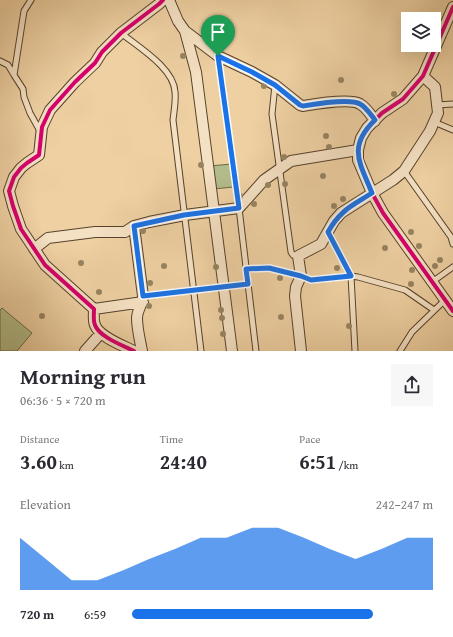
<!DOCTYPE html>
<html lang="en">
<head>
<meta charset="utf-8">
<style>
  body { margin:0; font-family:"Gentium Book Plus",serif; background:#f7f7f7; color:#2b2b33; height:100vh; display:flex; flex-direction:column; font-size:15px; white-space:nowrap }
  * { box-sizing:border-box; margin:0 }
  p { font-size:13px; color:#7c7c81 }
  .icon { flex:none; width:22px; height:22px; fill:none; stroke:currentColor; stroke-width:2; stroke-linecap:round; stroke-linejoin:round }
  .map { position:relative; height:351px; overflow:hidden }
  .details { display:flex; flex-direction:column; background:#fff; flex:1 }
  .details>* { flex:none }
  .controls { position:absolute; left:401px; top:12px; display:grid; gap:8px }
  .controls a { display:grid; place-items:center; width:40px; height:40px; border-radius:0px; background:#fff; box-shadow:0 4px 16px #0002; font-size:20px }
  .pin { position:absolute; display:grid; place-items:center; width:34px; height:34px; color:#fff; margin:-41px -17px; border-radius:50% 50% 50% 0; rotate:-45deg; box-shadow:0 0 4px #0007 }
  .pin .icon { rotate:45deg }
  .round { display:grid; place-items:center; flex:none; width:42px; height:42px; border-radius:0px; background:#f7f7f7 }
  .summary { display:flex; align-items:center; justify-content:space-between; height:68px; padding:0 20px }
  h1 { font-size:22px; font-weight:700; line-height:30px }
  .metrics { display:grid; grid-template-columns:repeat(3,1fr); gap:6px; height:68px; padding:4px 20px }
  .metrics div { display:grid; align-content:center }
  .metrics b { font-size:20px; font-weight:700 }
  .metrics small { font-size:11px; font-weight:400 }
  .metrics p { font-size:11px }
  .chart { height:112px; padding:8px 20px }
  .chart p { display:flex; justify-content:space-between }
  .chart svg { width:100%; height:72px; margin-top:4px; fill:#1a73e8; opacity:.7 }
  ul { padding:0 20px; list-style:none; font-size:13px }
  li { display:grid; grid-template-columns:64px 48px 1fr; align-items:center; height:30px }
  li i { height:10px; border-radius:5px; background:#1a73e8 }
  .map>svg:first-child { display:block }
  .green { fill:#b2bc8a; stroke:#6b6846 }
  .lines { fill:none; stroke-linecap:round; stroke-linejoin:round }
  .service-casing { stroke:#56422b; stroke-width:7 }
  .minor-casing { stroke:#56422b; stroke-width:12 }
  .service { stroke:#f4e0c3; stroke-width:5 }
  .minor { stroke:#f4e0c3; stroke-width:10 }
  .cycleway-casing { stroke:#f4e0c3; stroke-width:6 }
  .cycleway { stroke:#d6006c; stroke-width:4 }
  .tree { fill:#978461 }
  .route-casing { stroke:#fff; stroke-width:8 }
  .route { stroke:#1a73e8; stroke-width:5 }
</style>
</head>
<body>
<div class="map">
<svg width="453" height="351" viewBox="0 0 453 351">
  <rect width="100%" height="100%" fill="#eed0a2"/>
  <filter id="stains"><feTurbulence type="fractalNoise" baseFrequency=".005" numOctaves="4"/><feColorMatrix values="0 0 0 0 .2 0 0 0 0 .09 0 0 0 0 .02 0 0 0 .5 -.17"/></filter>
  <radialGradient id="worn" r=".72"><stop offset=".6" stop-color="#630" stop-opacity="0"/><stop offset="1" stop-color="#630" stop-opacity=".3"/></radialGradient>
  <path class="green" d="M232,164L234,187L213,189L209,166Z
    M2,308L32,333L17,351H0V310Z"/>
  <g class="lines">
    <defs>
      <path id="service" d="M31,0L24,11L14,75L23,89L24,97L30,113L40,131
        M121,33C138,47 174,68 175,92C176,101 174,111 173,120L201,351
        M218,56L239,208L256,351
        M0,61L8,65L14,75
        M275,85L272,114L291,252L293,255L298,256
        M437,105L453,104
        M434,122L453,130
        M404,171L451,237L453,244
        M328,232L351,276L355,351
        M246,269L269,268L301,276L311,280L351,276L358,277L405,290L434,310
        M432,282L453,267
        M143,296L247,284
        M400,351L412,332L445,300"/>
      <path id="minor" d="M169,0L178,21L185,31L218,56L252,72L275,85L300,105L303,106C315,104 350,98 360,104C366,107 371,115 375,121
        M453,7L423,76L403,99L382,113L367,128L361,138L358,150V160L372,193L383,213L453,311
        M185,31L196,72L232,351
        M134,226L143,296C143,304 137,310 137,318C137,329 140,340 142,351
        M34,249L48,238L95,232H125L134,226L149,222L185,215L239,208L264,180L291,161L358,150
        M94,309L143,302
        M85,351L101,333
        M134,351C124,346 99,337 95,325C93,321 94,314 94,309L45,265L21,229L13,206L9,191L14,177L21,168L27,163L39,155L42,127L50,110L75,82L95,63L102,52L121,33L159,4L163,0
        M301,351L295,296L296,287L301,276L298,256L321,244L334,221L341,213L393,180L404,171L430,131L438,113L435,87L423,76"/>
    </defs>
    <use href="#service" class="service-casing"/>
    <use href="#minor" class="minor-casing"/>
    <use href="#service" class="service"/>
    <use href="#minor" class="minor"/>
    <defs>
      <path id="cycleway" d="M453,7L423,76L403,99L382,113L367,128L361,138L358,150V160L372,193L383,213L453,311
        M134,351C124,346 99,337 95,325C93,321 94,314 94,309L45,265L21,229L13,206L9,191L14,177L21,168L27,163L39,155L42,127L50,110L75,82L95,63L102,52L121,33L159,4L163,0"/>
    </defs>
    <use href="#cycleway" class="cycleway-casing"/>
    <use href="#cycleway" class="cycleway"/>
  </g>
  <g class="tree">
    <circle cx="210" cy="23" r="3"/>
    <circle cx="183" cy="56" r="3"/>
    <circle cx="341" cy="80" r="3"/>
    <circle cx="264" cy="86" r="3"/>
    <circle cx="394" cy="94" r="3"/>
    <circle cx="326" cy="136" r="3"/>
    <circle cx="329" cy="147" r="3"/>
    <circle cx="284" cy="157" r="3"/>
    <circle cx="201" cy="165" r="3"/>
    <circle cx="323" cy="176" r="3"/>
    <circle cx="285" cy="184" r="3"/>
    <circle cx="268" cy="185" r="3"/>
    <circle cx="240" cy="196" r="3"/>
    <circle cx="343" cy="199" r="3"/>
    <circle cx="254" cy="204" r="3"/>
    <circle cx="334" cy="206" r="3"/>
    <circle cx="143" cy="231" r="3"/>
    <circle cx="411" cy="232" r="3"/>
    <circle cx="419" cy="246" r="3"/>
    <circle cx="385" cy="248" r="3"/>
    <circle cx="440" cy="260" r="3"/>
    <circle cx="81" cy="263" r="3"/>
    <circle cx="164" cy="266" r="3"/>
    <circle cx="435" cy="266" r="3"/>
    <circle cx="216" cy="267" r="3"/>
    <circle cx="337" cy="268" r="3"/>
    <circle cx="412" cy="270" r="3"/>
    <circle cx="280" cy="278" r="3"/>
    <circle cx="150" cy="283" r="3"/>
    <circle cx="411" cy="284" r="3"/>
    <circle cx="99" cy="292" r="3"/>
    <circle cx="149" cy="306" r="3"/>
    <circle cx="221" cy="310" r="3"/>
    <circle cx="42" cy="316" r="3"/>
    <circle cx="281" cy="317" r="3"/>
    <circle cx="222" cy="318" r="3"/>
    <circle cx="349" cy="326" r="3"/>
    <circle cx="223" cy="334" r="3"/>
  </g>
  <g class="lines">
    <defs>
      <path id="route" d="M218,56L252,72L275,85L300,105L303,106C315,104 350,98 360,104C366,107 371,115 375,120C347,147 360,163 372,193C352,206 340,210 328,232L351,276L311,280L301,276L269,268L246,269L248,284L143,296L134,226L184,215L239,208Z"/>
    </defs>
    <use href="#route" class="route-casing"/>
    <use href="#route" class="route"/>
  </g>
  <rect width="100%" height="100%" filter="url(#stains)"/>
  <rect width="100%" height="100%" fill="url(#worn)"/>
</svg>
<div class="controls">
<a><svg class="icon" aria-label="layers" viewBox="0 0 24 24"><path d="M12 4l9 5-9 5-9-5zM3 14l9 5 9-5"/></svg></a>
</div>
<div class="pin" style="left:218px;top:56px;background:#1e9e55"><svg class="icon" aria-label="arrive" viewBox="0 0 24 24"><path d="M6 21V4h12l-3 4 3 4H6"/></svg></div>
</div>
<section class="details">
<div class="summary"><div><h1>Morning run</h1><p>06:36 · 5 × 720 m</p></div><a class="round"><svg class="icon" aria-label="share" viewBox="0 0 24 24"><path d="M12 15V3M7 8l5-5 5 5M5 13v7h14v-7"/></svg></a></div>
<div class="metrics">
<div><p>Distance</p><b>3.60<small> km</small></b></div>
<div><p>Time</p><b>24:40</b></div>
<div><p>Pace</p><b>6:51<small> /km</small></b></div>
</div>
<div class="chart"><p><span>Elevation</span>242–247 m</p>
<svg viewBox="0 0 160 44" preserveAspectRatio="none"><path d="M0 44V12L10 25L20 38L30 38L40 32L50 25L60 19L70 12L80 12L90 6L100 6L110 12L120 19L130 25L140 19L150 12L160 12V44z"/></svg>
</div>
<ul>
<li><b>720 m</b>6:59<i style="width:80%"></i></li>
</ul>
</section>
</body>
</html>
